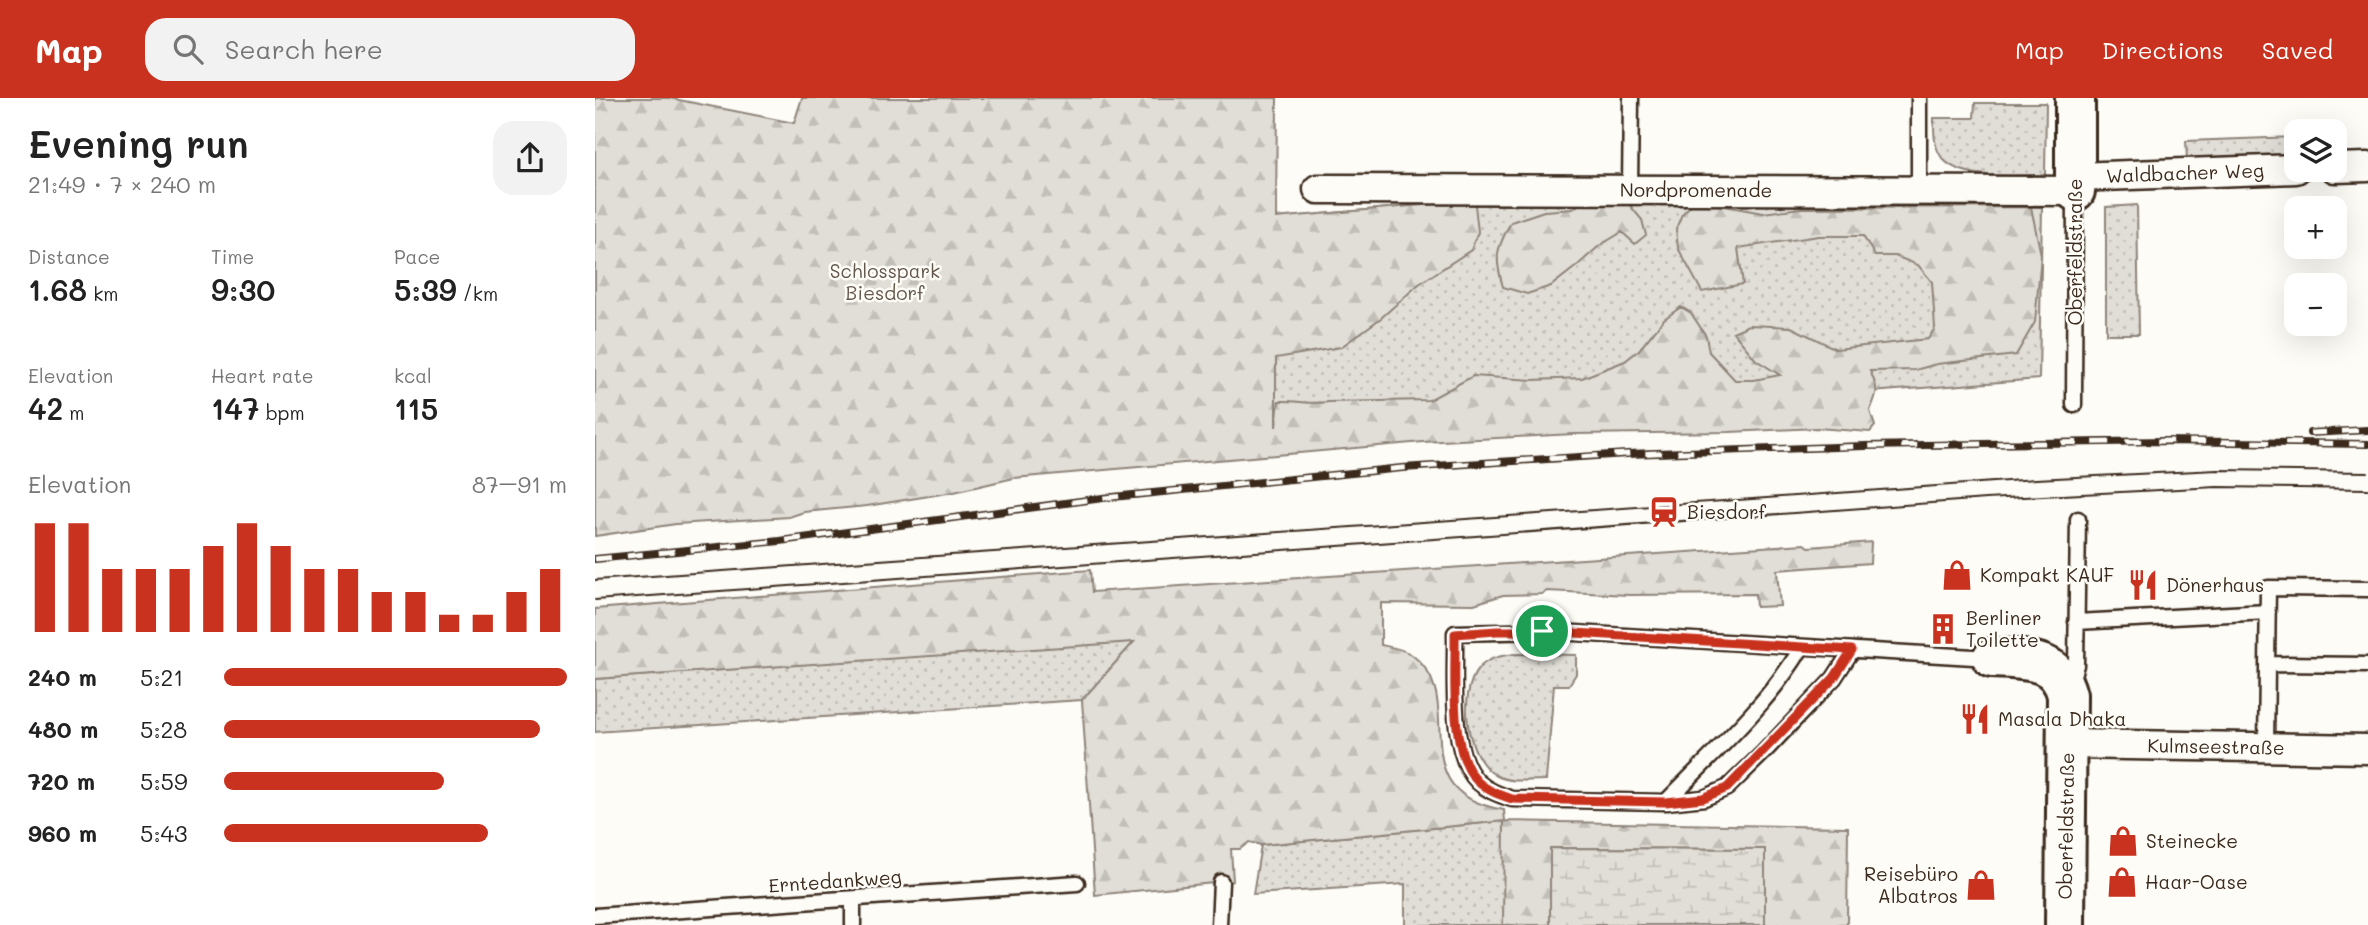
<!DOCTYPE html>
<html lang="en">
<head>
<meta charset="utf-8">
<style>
  body { margin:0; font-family:Mali,sans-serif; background:#f2f2f2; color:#222; height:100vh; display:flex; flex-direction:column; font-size:26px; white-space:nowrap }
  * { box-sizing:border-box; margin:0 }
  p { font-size:23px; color:#767676 }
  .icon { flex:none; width:38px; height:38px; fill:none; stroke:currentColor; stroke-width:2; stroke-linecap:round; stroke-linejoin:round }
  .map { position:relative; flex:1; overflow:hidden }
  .details { display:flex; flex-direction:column; background:#fff; width:595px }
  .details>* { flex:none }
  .tools { position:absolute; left:1689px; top:21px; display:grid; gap:14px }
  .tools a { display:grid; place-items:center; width:63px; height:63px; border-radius:14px; background:#fff; box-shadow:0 7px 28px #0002; font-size:35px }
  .pin { position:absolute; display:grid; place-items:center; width:60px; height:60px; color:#fff; margin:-30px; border:4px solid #fff; border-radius:50%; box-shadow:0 2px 7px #0007 }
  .round { display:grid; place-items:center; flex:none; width:74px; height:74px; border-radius:21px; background:#f2f2f2 }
  .head { display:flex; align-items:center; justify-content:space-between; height:119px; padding:0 28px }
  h1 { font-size:38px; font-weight:600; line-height:52px }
  .stats { display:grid; grid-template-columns:repeat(3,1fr); gap:10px; height:119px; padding:7px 28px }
  .stats div { display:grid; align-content:center }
  .stats b { font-size:30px; font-weight:600 }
  .stats small { font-size:19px; font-weight:400 }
  .stats p { font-size:19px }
  .chart { height:196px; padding:14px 28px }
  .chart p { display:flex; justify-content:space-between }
  .chart svg { width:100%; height:126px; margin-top:7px; stroke:#c8321e; stroke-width:6 }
  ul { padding:0 28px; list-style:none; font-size:23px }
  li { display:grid; grid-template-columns:112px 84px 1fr; align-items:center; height:52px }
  li i { height:18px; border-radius:9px; background:#c8321e }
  header { display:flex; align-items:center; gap:42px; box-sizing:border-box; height:98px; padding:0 35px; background:#c8321e; color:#fff }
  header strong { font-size:33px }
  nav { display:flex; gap:38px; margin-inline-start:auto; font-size:24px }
  .search { width:490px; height:63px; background:#f2f2f2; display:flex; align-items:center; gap:18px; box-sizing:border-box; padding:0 24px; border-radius:21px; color:#767676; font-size:26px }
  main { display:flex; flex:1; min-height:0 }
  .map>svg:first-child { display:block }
  .green { fill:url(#green-dots); stroke:#8e847a; stroke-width:2 }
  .forest { fill:url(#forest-firs); stroke:#8e847a; stroke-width:2 }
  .wetland { fill:url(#wetland-marsh); stroke:#8e847a; stroke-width:2 }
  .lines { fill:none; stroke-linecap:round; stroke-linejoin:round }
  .lane-casing { stroke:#3b2a1e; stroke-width:19 }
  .street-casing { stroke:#3b2a1e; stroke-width:33 }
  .secondary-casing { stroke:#3b2a1e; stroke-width:44 }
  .lane { stroke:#fdfcf7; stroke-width:14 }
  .street { stroke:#fdfcf7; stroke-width:28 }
  .secondary { stroke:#fdfcf7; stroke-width:38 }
  .tram { stroke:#3b2a1e; stroke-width:2 }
  .rail-casing { stroke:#3b2a1e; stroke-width:8 }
  .rail { stroke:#fdfcf7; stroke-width:5; stroke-dasharray:16; stroke-linecap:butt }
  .route-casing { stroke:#fff; stroke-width:14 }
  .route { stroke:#c8321e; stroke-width:9 }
  .labels { text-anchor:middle; stroke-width:5; stroke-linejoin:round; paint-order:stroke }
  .street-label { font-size:19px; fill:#3b2a1e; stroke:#fdfcf7 }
  .park-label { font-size:19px; fill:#64574c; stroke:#fdfcf7 }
  .poi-label { font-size:19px; fill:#3b2a1e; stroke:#fdfcf7; text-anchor:start }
</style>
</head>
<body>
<header>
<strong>Map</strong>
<div class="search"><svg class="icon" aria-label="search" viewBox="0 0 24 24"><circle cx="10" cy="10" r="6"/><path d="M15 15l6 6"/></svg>Search here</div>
<nav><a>Map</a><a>Directions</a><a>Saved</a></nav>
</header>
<main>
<section class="details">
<div class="head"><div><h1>Evening run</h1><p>21:49 · 7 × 240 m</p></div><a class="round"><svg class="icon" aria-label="share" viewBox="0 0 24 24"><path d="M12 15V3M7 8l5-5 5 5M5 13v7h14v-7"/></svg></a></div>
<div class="stats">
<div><p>Distance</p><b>1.68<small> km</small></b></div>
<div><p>Time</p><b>9:30</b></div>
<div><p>Pace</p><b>5:39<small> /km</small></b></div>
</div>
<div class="stats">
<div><p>Elevation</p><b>42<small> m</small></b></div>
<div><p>Heart rate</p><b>147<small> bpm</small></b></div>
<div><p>kcal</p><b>115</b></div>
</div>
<div class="chart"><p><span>Elevation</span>87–91 m</p>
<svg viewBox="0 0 160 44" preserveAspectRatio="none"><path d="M5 44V6M15 44V6M25 44V22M35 44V22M45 44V22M55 44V14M65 44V6M75 44V14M85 44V22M95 44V22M105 44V30M115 44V30M125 44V38M135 44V38M145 44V30M155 44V22"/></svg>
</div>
<ul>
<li><b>240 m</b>5:21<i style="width:100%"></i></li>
<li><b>480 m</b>5:28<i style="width:92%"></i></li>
<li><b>720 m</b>5:59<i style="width:64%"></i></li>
<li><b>960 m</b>5:43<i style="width:77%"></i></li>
</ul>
</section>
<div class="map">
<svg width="1773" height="827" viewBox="0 0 1773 827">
  <defs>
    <pattern id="green-dots" width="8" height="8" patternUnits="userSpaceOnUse" patternTransform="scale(1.75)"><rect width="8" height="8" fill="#e1ded7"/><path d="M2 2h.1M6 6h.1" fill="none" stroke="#c2bfb8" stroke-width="1.8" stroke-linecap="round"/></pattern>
    <pattern id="forest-firs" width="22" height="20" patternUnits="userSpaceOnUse" patternTransform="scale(1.75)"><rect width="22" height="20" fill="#e1ded7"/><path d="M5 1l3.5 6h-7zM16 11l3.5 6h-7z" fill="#c2bfb8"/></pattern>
    <pattern id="wetland-marsh" width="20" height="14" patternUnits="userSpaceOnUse" patternTransform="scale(1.75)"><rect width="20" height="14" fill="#e1ded7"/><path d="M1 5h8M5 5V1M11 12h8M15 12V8" fill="none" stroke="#c2bfb8"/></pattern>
  </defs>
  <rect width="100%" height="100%" fill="#fdfcf7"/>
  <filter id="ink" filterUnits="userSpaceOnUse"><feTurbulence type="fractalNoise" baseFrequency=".0143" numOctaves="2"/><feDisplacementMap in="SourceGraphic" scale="14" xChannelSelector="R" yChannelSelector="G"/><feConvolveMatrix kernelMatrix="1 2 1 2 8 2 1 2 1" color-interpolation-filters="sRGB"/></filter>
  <g filter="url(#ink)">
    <path class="green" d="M1380,5H1451L1450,77C1423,77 1369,83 1349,62C1338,51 1339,33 1339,20H1379Z
      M1701,39V59L1592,63L1591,43Z
      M873,103L1447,109L1444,281L680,340L681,120Z
      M1542,107L1544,236H1511V109Z
      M540,543L487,602L0,634V581Z
      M919,556L981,557V576L974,587H959L951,682C936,682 916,685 902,678C871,662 862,596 884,570C894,559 906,558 919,556Z
      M910,723L909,827H810V786L658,796L666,747Z"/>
    <path class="forest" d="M0,0H74L199,25L207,0H682L681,120L873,103L880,107L883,134L876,152L824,186L786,220L746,249L681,260V329L684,303C701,302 716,307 733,304L834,302L878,278L938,282L987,280L1030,263L1044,252L1069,221L1086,209L1096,215L1111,238L1114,254L1140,282H1159L1185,277L1161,262L1138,234L1154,227L1196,229L1241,251L1333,241L1340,230L1337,184L1323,167L1300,158H1280L1268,138H1224L1143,150L1148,186L1107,194L1083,150L1081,131L1087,116L1096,107L1113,105L1168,115L1206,110L1436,109L1446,157L1440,224L1421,257L1342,266L1320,272L1275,273C1284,292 1283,294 1275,313L1280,328L1275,334L1222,330L1134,334L979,336L828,344L419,380L359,394L272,408L209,414L194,419L81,426L0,438Z
      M987,104L1033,105L1047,122L1051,137L1040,146L1027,134L1004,148L983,167L956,188L932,196L908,189C899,158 901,152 916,124L949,113L978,111Z
      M1276,444L1275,465L1182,472L1185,508L1161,509L1160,496L1034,497L952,493L947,496L908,497L879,506L786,505V547C796,549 809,551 817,557C877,601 801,694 909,712L910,723L1253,729L1252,827H1170L1169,751L956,750L955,827H908L909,723L666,747L654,744L645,751H636L638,783L500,797L487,602L539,544L0,581V511L495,472L497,494L1210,446L1214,449Z"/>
    <path class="wetland" d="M955,750L1170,751V827H955Z"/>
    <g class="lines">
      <defs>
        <path id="lane" d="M1035,91L1036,0
          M1324,91V0
          M1479,307L1480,94
          M1481,524L1673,514
          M1257,552L1239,580L1168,655L1132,690L1109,700L1071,704L917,701C905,697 893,693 883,684C853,655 861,576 860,535L947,533L1395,560
          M1672,566L1773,567
          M1475,587L1481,567L1483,421
          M1671,649L1673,490L1773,491
          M1071,704C1118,655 1172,608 1207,549
          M258,801V827
          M0,818L482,785
          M624,827L626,784"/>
        <g id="street">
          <path d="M1740,70L1773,69"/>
          <path id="s1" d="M1480,79L1701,71"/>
          <path id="s2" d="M723,91L1480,93"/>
          <path id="s3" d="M1471,646L1773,651"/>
        </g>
        <path id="secondary" d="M1480,93V0
          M1397,560C1430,562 1463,559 1472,597L1470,827"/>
      </defs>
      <use href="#lane" class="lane-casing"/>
      <use href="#street" class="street-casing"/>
      <use href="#secondary" class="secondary-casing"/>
      <use href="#lane" class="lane"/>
      <use href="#street" class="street"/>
      <use href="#secondary" class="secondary"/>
      <path class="tram" d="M0,482L1441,381L1622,372L1773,374
        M0,502L1391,401L1622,389L1773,391"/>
      <defs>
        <path id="rail" d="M1715,335L1773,332
          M0,461L185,443L508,400L807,370L1032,356L1270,348L1571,343L1773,346"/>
      </defs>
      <use href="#rail" class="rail-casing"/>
      <use href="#rail" class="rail"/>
    </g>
  </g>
  <g class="lines" filter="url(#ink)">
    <defs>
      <path id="route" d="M902,533H947L1257,552L1239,580L1132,690L1108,700L1071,704L917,701C905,697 893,693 883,684C853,655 861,576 860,536Z"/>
    </defs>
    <use href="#route" class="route-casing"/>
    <use href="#route" class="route"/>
  </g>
  <defs>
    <symbol id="station-bare" viewBox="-9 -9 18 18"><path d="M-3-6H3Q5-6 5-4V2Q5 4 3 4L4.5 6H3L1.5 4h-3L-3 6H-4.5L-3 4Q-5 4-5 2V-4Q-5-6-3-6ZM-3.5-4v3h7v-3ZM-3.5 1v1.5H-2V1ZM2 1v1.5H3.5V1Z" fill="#c8321e" stroke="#fdfcf7" stroke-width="2.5" paint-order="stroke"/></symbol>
    <symbol id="shop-bare" viewBox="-9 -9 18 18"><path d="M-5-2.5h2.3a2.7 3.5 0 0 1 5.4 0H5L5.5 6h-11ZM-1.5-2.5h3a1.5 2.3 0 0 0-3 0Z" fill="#c8321e" stroke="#fdfcf7" stroke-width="2.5" paint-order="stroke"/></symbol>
    <symbol id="restaurant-bare" viewBox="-9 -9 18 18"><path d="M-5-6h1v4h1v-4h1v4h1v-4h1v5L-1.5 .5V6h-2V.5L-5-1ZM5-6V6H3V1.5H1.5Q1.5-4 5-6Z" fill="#c8321e" stroke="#fdfcf7" stroke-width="2.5" paint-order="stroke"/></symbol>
    <symbol id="building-bare" viewBox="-9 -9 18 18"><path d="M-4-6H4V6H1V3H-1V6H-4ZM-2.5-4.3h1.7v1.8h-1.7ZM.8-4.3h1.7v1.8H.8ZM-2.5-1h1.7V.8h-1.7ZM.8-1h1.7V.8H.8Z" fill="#c8321e" stroke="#fdfcf7" stroke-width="2.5" paint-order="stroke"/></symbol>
  </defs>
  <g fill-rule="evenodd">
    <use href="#station-bare" x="1047" y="392" width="44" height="44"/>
    <use href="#shop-bare" x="1340" y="455" width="44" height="44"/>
    <use href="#restaurant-bare" x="1526" y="465" width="44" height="44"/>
    <use href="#building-bare" x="1326" y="509" width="44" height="44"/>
    <use href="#restaurant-bare" x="1358" y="599" width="44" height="44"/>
    <use href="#shop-bare" x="1506" y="721" width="44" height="44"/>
    <use href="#shop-bare" x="1505" y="762" width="44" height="44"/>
    <use href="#shop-bare" x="1364" y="765" width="44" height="44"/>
  </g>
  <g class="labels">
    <g class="street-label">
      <text dy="7" stroke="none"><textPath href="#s1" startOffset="110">Waldbacher Weg</textPath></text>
      <text dy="7" stroke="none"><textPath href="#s2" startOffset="378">Nordpromenade</textPath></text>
      <text transform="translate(1480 154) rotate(-90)" y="7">Oberfeldstraße</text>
      <text dy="7" stroke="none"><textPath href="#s3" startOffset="150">Kulmseestraße</textPath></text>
      <text transform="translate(1471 728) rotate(-89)" y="7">Oberfeldstraße</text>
      <text transform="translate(240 783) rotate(-4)" y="7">Erntedankweg</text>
    </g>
    <g class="park-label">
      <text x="290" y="180">Schlosspark<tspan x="290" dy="22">Biesdorf</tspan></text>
    </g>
    <g class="poi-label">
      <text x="1092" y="421">Biesdorf</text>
      <text x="1385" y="484">Kompakt KAUF</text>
      <text x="1571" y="494">Dönerhaus</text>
      <text x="1371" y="527">Berliner<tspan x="1371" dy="22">Toilette</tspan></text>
      <text x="1403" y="628">Masala Dhaka</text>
      <text x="1551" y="750">Steinecke</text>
      <text x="1363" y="783" text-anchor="end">Reisebüro<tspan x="1363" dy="22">Albatros</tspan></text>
      <text x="1550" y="791">Haar-Oase</text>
    </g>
  </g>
</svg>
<div class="tools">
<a><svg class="icon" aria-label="layers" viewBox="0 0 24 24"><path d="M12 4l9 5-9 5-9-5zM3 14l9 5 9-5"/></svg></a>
<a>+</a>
<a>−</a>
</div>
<div class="pin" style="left:947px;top:533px;background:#1e9e55"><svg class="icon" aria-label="arrive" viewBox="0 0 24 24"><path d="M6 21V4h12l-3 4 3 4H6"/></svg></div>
</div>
</main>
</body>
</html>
